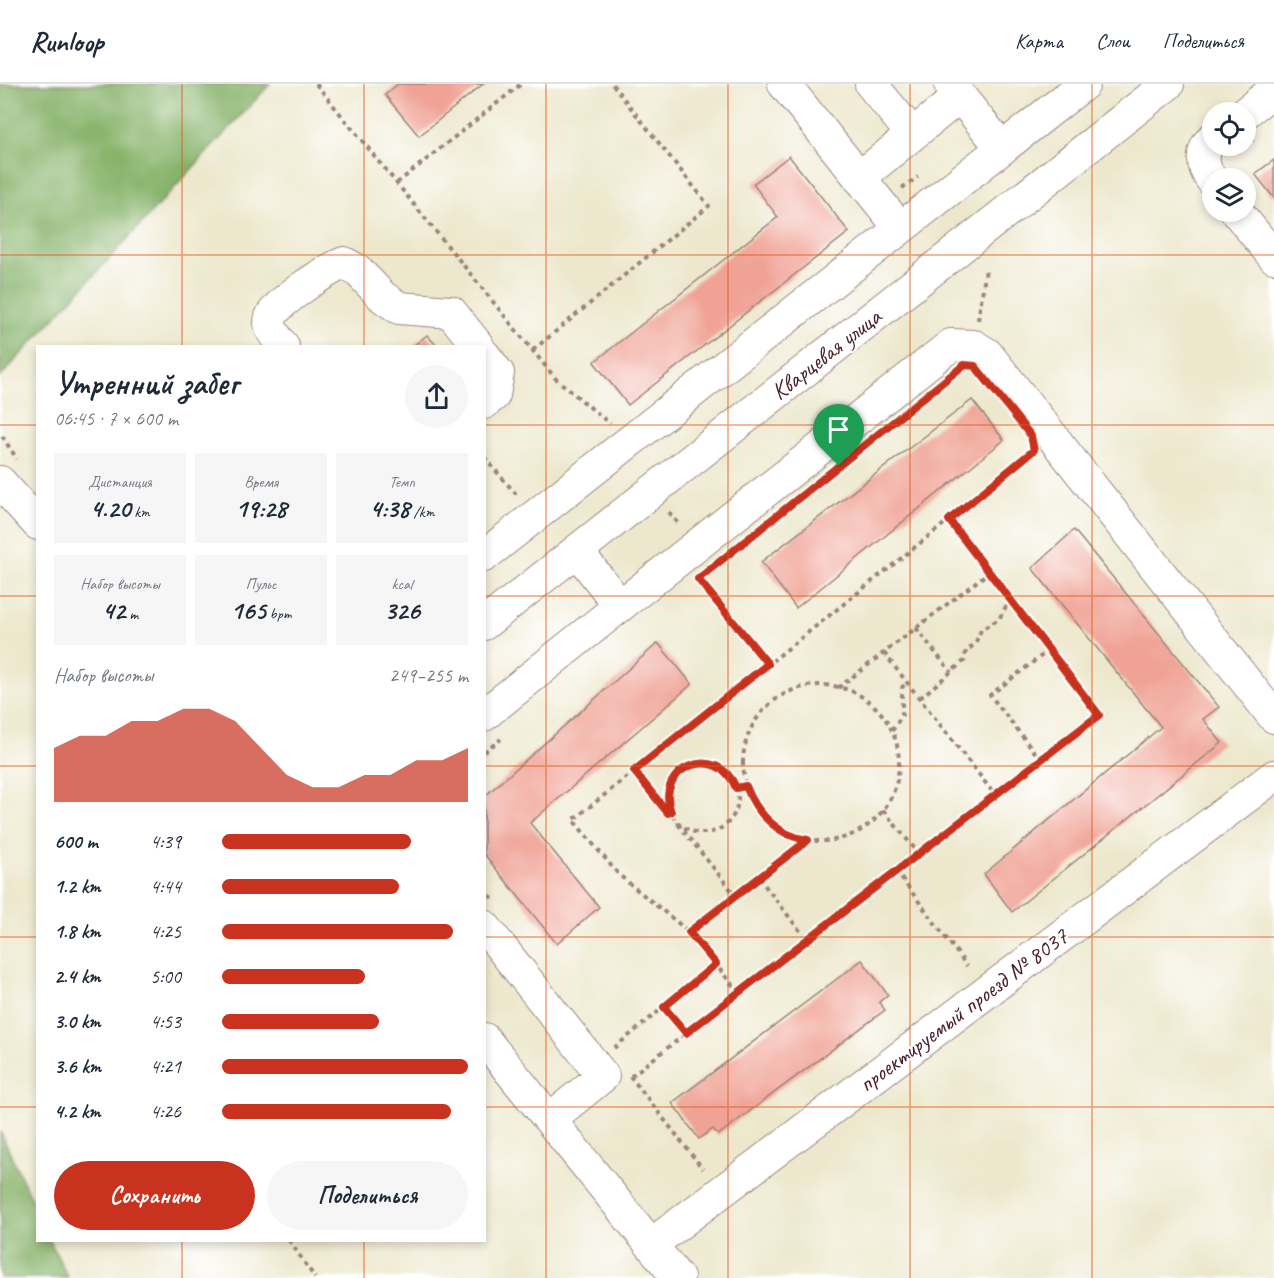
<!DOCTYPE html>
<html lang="ru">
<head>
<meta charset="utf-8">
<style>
  body { margin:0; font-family:Caveat,sans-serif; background:#f6f6f7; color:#1f2937; height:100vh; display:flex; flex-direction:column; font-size:22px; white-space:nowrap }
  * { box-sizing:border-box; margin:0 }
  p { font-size:20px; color:#747a83 }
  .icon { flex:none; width:33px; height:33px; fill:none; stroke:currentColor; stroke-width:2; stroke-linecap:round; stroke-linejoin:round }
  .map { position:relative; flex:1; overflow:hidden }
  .panel { position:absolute; left:36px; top:261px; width:450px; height:897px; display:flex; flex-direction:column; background:#fff; border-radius:0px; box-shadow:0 3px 9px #0003 }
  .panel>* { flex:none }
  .controls { position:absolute; left:1202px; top:18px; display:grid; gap:12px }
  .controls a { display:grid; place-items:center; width:54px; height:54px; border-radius:50%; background:#fff; box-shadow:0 3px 9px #0003; font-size:30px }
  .pin { position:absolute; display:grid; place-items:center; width:51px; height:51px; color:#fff; margin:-62px -26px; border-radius:50% 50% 50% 0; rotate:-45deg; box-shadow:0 0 6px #0007 }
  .pin .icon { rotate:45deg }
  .round { display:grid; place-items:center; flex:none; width:63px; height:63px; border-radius:32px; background:#f6f6f7 }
  .head { display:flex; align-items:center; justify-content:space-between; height:102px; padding:0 18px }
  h1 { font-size:33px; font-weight:700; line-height:45px }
  .metrics { display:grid; grid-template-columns:repeat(3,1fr); gap:9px; height:102px; padding:6px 18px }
  .metrics div { display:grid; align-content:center; border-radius:0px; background:#f6f6f7; text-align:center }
  .metrics b { font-size:26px; font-weight:700 }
  .metrics small { font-size:16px; font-weight:400 }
  .metrics p { font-size:16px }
  .chart { height:168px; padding:12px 18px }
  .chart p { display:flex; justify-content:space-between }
  .chart svg { width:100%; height:108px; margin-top:6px; fill:#c8321e; opacity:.7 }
  .cta { display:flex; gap:12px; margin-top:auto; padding:12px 18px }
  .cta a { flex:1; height:69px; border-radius:36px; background:#c8321e; color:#fff; font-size:24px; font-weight:700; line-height:69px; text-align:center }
  .cta a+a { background:#f6f6f7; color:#1f2937 }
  ul { padding:0 18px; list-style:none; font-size:20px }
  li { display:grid; grid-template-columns:96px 72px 1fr; align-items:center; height:45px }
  li i { height:15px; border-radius:8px; background:#c8321e }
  header { display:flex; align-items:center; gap:36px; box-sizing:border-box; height:84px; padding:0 30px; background:#fff; border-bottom:2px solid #e0e1e3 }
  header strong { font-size:28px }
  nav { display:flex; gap:33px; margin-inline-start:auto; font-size:21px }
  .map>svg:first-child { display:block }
  .forest { fill:#87b36b; stroke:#68694b; stroke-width:1.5 }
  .building { fill:#f0a395 }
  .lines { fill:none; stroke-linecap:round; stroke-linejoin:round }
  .minor-casing { stroke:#9c847c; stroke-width:34 }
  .path { stroke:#9c847c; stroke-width:4; stroke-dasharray:4.5 4.5; stroke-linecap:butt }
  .minor { stroke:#fff; stroke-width:32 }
  .route-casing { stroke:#fff; stroke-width:12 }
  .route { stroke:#c8321e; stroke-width:8 }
  .grid { fill:none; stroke:#e0560e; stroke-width:1.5; stroke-opacity:0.55 }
  .labels { text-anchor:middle; stroke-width:4.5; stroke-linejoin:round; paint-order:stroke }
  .street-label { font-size:24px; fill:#4a1f2b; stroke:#fff }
</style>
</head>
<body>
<header>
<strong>Runloop</strong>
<nav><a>Карта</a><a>Слои</a><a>Поделиться</a></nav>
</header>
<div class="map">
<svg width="1274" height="1194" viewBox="0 0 1274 1194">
  <rect width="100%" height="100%" fill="#fff"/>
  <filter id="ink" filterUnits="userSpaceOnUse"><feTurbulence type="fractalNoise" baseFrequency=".0167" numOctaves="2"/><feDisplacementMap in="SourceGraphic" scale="12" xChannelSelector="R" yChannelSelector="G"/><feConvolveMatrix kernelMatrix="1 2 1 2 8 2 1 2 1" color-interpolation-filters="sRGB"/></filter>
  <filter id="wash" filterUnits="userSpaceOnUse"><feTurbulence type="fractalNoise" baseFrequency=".008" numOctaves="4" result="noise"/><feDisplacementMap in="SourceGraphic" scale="24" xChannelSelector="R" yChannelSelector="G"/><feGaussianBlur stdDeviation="1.35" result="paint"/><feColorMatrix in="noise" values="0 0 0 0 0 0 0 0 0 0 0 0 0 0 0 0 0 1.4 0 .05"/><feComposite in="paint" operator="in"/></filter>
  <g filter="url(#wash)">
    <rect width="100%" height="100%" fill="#ede8cd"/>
    <path class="forest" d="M0,0H270L0,293Z
      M0,1047L37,1128L38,1156L50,1157L68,1194H0Z"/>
    <g id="blocks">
      <path class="building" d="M398,0H483L419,52L385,11Z
        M789,72L849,148L628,321L594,278L778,133L753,100Z
        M1274,76V114L1255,90Z
        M427,251L437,262H413Z
        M972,316L1004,356L796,524L761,478Z
        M1074,446L1219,623L1203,635L1222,659L1012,828L984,790L1161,643L1032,484Z
        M658,559L692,600L530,739L599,823L557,860L484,770V713Z
        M862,876L888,911L879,918L885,926L718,1051L713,1045L699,1055L672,1019Z"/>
    </g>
  </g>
  <g filter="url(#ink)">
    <use href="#blocks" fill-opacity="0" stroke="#9c847c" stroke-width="1.5"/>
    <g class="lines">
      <defs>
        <path id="minor" d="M784,0L900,144
          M871,0L912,50
          M950,0L1002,64
          M1245,29L1274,6
          M1212,55C1200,67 1202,83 1212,96
          M859,94L960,12
          M1237,128L1274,173
          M283,262C277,254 267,244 271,233C277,217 329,185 344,179L357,186L383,213L399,224L451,228L478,262
          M484,271L498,289L494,311L484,319
          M0,398L38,440
          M577,467L620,522L951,261L974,262L987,270L1274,633
          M484,472L1084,0
          M484,540L1168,0
          M484,631L620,522
          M484,842L603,992L550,1035
          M484,955L678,1194
          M652,1160L1274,692"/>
      </defs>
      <use href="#minor" class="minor-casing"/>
      <path class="path" d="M316,0L555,294L610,340
        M1237,68L1253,55
        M397,99L521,0
        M902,104L918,93
        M978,236L986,185
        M533,266L709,122L612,0
        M2,352L17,375
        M484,373L516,410
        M669,428L679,440
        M698,495L768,580
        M916,544L951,588
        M884,569L995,711
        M743 679a78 78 0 1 1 156 0a78 78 0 1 1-156 0Z
        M838,604L989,488
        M920,614L964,577L966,567L975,560L981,546L999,535L1010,515
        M892,647L902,631V604L906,597
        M484,668L501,655
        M1041,676L990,611L1049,566
        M668 714a35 35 0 1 1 70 0a35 35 0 1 1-70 0Z
        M634,687L671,732
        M883,726L919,770
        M678,740L736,812
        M896,787L967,882
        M759,794L807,856
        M484,804L493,815
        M689,848L809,756
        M739,909L689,848L619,791L573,736L949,436
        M664,923L686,949
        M614,964L716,880
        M630,992L703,1085
        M631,992L1099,631L949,436L1031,369
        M289,1156L315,1194"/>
      <use href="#minor" class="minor"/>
    </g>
  </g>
  <g class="lines" filter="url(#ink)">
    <defs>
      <path id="route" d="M964,281L975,282L1031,352L1034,366L949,436L1099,631L686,949L664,923L716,880L689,848L808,756C778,752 756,729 746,702L736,704C718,658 654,683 671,728L668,729L634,687L768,580L698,495Z"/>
    </defs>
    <use href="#route" class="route-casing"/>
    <use href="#route" class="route"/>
  </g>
  <path class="grid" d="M182,0V262M364,0V262M546,0V1194M728,0V1194M910,0V1194M1092,0V1194M0,171H1274M0,341H38M484,341H1274M0,512H38M484,512H1274M0,682H38M484,682H1274M0,853H38M484,853H1274M0,1023H38M484,1023H1274M182,1156V1194M364,1156V1194"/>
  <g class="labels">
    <g class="street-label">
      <text transform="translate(826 270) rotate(-38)" y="8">Кварцевая улица</text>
      <text transform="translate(963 926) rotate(-37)" y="8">проектируемый проезд № 8037</text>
    </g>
  </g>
</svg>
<div class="controls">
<a><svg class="icon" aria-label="locate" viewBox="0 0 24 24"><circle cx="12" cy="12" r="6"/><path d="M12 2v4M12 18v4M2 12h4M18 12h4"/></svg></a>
<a><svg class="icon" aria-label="layers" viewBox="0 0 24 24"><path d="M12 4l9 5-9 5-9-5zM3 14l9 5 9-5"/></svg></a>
</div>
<div class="pin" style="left:839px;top:382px;background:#1e9e55"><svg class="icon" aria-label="arrive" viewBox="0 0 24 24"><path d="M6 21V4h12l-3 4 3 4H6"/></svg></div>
<section class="panel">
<div class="head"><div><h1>Утренний забег</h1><p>06:45 · 7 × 600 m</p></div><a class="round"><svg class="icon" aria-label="share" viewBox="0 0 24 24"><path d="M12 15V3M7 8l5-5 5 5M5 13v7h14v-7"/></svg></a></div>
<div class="metrics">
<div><p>Дистанция</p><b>4.20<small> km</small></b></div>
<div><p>Время</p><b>19:28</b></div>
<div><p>Темп</p><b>4:38<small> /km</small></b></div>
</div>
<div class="metrics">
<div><p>Набор высоты</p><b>42<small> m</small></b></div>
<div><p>Пульс</p><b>165<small> bpm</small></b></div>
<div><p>kcal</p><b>326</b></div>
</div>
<div class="chart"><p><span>Набор высоты</span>249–255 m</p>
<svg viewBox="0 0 160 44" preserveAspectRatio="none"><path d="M0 44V22L10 17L20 17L30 11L40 11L50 6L60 6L70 11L80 22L90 33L100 38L110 38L120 33L130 33L140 27L150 27L160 22V44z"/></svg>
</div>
<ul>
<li><b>600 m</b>4:39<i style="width:77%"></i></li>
<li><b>1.2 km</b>4:44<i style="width:72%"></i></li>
<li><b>1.8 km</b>4:25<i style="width:94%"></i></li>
<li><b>2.4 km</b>5:00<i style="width:58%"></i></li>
<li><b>3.0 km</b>4:53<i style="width:64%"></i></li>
<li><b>3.6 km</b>4:21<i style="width:100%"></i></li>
<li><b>4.2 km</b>4:26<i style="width:93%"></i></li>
</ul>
<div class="cta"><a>Сохранить</a><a>Поделиться</a></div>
</section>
</div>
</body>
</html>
